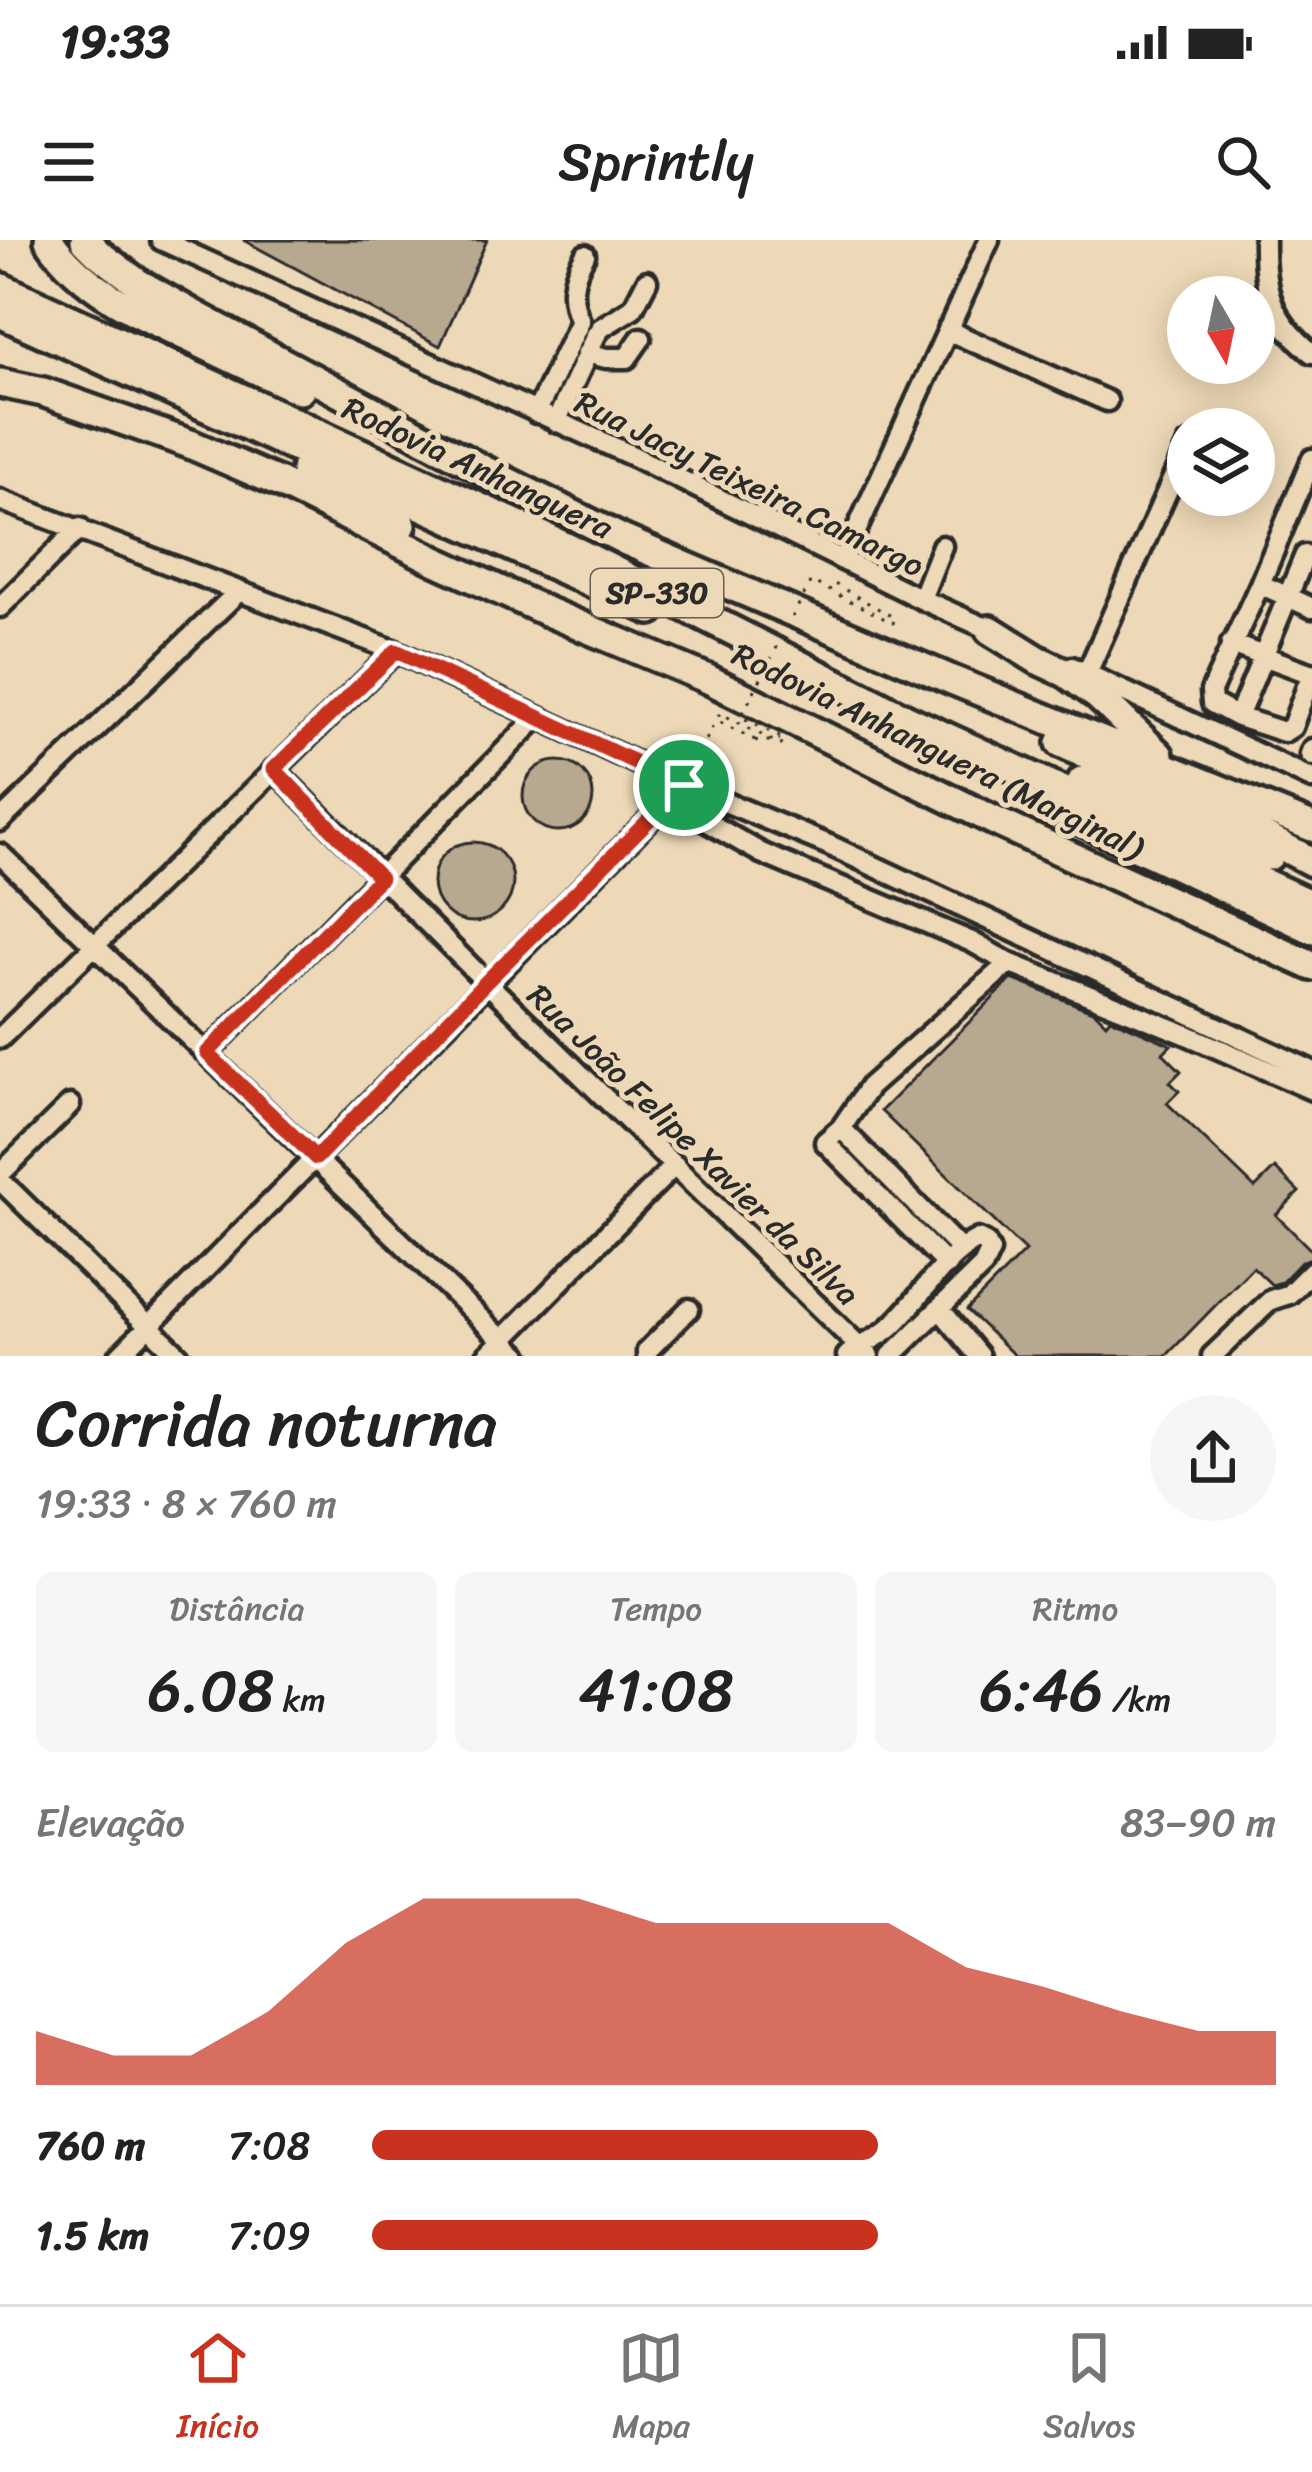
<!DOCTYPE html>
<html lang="pt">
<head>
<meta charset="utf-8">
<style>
  body { margin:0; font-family:Sriracha,sans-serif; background:#f6f6f6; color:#222; height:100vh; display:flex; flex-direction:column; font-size:45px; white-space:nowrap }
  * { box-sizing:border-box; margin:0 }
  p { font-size:39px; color:#767676 }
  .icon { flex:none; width:66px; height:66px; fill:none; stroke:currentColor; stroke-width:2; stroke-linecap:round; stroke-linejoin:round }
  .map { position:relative; height:1116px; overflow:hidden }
  .side { display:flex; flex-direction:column; background:#fff; flex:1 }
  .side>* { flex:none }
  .needle { width:78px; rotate:171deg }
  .buttons { position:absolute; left:1167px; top:36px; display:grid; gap:24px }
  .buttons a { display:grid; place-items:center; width:108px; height:108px; border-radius:50%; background:#fff; box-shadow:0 6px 30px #0003; font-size:60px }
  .pin { position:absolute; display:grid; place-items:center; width:102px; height:102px; color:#fff; margin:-51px; border:6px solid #fff; border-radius:50%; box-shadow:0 3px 12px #0007 }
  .round { display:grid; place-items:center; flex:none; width:126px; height:126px; border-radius:63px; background:#f6f6f6 }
  .summary { display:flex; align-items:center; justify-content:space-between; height:204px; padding:0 36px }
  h1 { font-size:66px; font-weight:600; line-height:90px }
  .metrics { display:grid; grid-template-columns:repeat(3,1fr); gap:18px; height:204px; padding:12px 36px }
  .metrics div { display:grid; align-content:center; border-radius:18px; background:#f6f6f6; text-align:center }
  .metrics b { font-size:60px; font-weight:600 }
  .metrics small { font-size:33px; font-weight:400 }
  .metrics p { font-size:33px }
  .chart { height:336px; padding:24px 36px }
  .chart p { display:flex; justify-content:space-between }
  .chart svg { width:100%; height:216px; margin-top:12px; fill:#c8321e; opacity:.7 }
  ul { padding:0 36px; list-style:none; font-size:39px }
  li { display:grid; grid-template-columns:192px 144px 1fr; align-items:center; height:90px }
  li i { height:30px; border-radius:15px; background:#c8321e }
  .status { display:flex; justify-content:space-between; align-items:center; height:84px; padding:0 60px; background:#fff; direction:ltr }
  .status svg { height:33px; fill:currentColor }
  header { display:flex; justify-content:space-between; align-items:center; height:156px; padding:0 36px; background:#fff; font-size:54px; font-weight:600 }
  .dock { display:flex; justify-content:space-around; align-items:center; height:168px; border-top:3px solid #e0e0e0; background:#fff; font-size:33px; color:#767676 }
  .dock a { display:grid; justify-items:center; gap:6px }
  .dock .current { color:#c8321e }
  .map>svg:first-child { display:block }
  .building { fill:#b7a890; stroke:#2b2b2b; stroke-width:3 }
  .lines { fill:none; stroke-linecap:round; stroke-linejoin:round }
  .minor-casing { stroke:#2b2b2b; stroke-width:27 }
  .highway-casing { stroke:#2b2b2b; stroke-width:36 }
  .path { stroke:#2b2b2b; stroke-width:3; stroke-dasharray:3 9; stroke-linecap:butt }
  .minor { stroke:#edd9b7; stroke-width:18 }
  .highway { stroke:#edd9b7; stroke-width:27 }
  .path-bridge { stroke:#2b2b2b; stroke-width:3; stroke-dasharray:3 9; stroke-linecap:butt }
  .route-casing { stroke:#fff; stroke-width:24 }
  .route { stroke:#c8321e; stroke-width:15 }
  .labels { text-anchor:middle; stroke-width:10; stroke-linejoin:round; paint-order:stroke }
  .shield { fill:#edd9b7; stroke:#655f55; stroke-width:3 }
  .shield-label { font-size:30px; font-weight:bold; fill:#2b2b2b }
  .street-label { font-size:33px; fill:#2b2b2b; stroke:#edd9b7 }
</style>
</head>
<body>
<div class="status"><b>19:33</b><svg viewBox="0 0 49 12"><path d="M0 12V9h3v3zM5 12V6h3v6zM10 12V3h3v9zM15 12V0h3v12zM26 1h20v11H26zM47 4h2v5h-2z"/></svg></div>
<header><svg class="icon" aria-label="menu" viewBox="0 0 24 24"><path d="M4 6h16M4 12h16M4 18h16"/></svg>Sprintly<svg class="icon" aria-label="search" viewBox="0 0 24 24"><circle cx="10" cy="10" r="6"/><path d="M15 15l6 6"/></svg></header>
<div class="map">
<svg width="1312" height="1116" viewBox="0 0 1312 1116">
  <rect width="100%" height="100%" fill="#edd9b7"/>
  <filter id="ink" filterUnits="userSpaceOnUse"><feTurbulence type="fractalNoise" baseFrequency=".00833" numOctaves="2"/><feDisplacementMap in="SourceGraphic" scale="24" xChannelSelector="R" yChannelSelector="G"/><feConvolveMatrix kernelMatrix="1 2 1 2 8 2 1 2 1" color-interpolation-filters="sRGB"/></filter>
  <g filter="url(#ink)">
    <path class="building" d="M243,0H487L440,106Z
      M523 556a35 35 0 1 1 70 0a35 35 0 1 1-70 0Z
      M433 642a40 40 0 1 1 80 0a40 40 0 1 1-80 0Z
      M1012,739L1095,772L1106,783L1110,778L1171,805L1163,813L1181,831L1170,842L1179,851L1167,863L1255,948L1275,928L1299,952L1276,975L1312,1011V1018L1302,1021L1282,1042L1272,1045L1253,1027L1166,1116H1015L967,1070L1025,1011L881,871Z"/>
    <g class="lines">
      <defs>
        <path id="minor" d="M161,0L635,217L921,359L997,393
          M1264,0C1263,51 1272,80 1312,113
          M947,90L1107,161
          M587,113L606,118H627L641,98
          M536,173L580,81C569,58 571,39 585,15
          M556,182L596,95L601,88L633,68L647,41
          M1312,219L1260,344L1211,451L1212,463L1238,477L1284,492L1292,487L1312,433
          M0,260L396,411L684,545L829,605L1312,831
          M843,320L989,0
          M1260,344L1312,368
          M921,359L942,306
          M0,367L80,288
          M1231,404L1312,434
          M1072,427L1312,539
          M1087,433L1188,204
          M1238,477L1305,315
          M1312,509L1310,514L1312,516
          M274,529L486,742L869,1116
          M673,556L693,574L761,613L972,702L1009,723L1185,794L1312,850
          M0,581L239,351
          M0,614L519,1116
          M0,798L396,411
          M207,813L538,477
          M841,888L961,1010
          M0,934L70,865
          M0,940L179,1116
          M947,1025L825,902L841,888L869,847L1009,723
          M940,1069L979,1116
          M119,1116L684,545
          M487,1116L675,925
          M647,1116V1111L689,1069
          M847,1116C859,1104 875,1100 888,1089C919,1063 940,1018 978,999L986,1003L990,1011L983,1026L891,1116
          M1212,1116L1271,1060L1289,1054L1312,1031"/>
        <path id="highway" d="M49,0C82,49 136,73 188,97C225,115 262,133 300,150
          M85,0L99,14L138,43L191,73L480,228L624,300L952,440L1312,587
          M0,47L579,313L907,479L1312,665
          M0,73L651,370
          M0,143L43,152L190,204L280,243L436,321L543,370L708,439L1001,584L1312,726
          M305,230L402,285
          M990,390L1038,420L1066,433L1098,456L1159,515
          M1061,503L1244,586L1312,622
          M1082,541L1269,616
          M1057,569L1312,689"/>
      </defs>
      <use href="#minor" class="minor-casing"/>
      <use href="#highway" class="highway-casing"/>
      <path class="path" d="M755,500L762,502L780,499
        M690,532L716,480"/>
      <use href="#minor" class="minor"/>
      <use href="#highway" class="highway"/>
      <path class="path-bridge" d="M755,500L716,480L720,473L781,505L784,499L741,477L811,341L893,383L895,378L831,342"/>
    </g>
  </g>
  <g class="lines" filter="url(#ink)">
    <defs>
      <path id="route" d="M396,411L684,545L486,742L316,918L207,813L380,638L274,529Z"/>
    </defs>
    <use href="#route" class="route-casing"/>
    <use href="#route" class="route"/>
  </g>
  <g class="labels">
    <rect class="shield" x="591" y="329" width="132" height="48" rx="9"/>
    <g class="shield-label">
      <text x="657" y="363">SP-330</text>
    </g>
    <g class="street-label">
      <text transform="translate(478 227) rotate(25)" y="12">Rodovia Anhanguera</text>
      <text transform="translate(750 243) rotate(26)" y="12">Rua Jacy Teixeira Camargo</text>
      <text transform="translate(938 510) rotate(26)" y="12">Rodovia Anhanguera (Marginal)</text>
      <text transform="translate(694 904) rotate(44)" y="12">Rua João Felipe Xavier da Silva</text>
    </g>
  </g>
</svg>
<div class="buttons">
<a><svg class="needle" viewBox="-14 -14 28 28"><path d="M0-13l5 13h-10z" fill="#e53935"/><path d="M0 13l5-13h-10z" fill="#767676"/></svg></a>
<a><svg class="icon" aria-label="layers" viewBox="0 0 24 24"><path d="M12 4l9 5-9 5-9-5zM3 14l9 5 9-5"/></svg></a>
</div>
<div class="pin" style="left:684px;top:545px;background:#1e9e55"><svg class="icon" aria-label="arrive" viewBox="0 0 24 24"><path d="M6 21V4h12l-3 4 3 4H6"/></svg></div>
</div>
<section class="side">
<div class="summary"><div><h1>Corrida noturna</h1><p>19:33 · 8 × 760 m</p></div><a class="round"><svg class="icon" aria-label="share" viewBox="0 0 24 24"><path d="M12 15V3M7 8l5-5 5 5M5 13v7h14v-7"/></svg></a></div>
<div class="metrics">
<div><p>Distância</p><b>6.08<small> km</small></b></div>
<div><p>Tempo</p><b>41:08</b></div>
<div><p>Ritmo</p><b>6:46<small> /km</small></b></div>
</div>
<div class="chart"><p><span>Elevação</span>83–90 m</p>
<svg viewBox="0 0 160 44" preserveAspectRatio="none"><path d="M0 44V33L10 38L20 38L30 29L40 15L50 6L60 6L70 6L80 11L90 11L100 11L110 11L120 20L130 24L140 29L150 33L160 33V44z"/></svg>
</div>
<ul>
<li><b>760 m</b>7:08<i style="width:56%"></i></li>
<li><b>1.5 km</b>7:09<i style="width:56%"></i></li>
</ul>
</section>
<nav class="dock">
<a class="current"><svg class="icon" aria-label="home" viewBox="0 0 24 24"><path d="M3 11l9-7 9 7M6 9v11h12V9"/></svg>Início</a>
<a><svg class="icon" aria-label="map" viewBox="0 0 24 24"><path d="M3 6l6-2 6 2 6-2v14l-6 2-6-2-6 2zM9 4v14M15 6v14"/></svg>Mapa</a>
<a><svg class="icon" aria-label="saved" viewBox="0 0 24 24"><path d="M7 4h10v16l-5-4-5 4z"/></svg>Salvos</a>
</nav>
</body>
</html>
